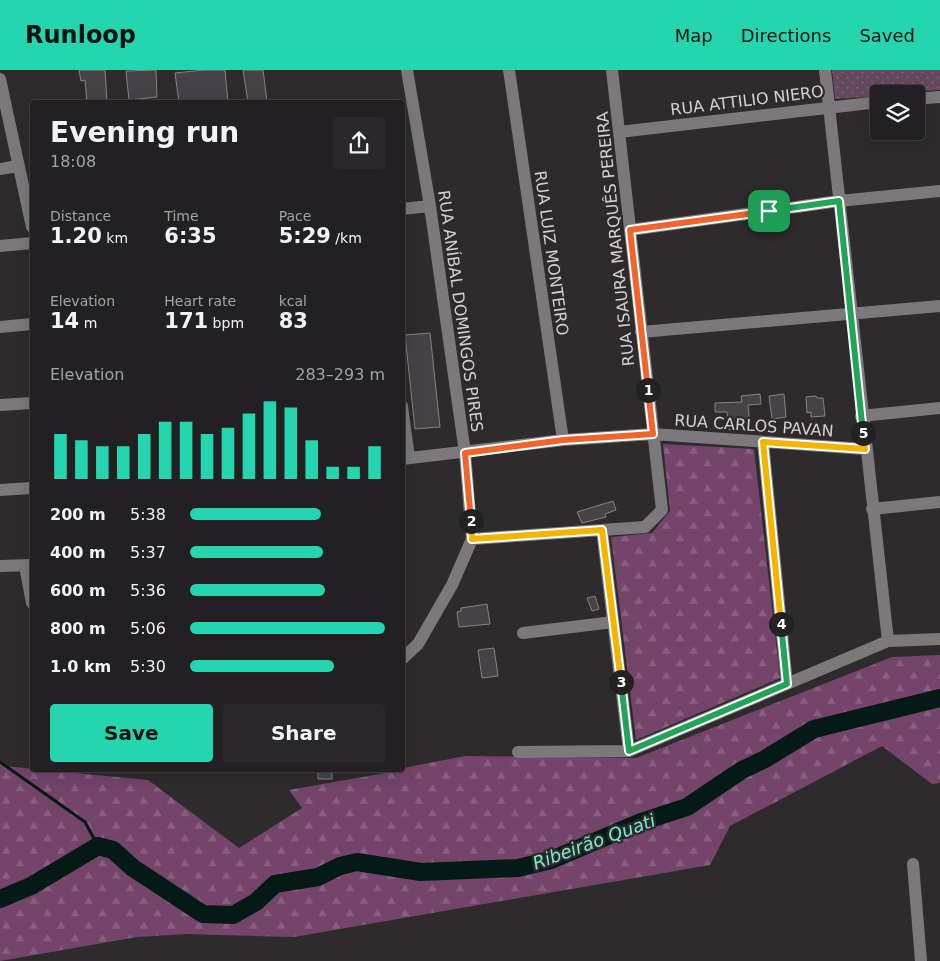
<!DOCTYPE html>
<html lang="en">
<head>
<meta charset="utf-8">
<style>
  body { margin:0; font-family:"DejaVu Sans",sans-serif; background:#2a282a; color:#f1f3f6; height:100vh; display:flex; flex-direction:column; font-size:19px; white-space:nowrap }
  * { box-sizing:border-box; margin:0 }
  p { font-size:16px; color:#a2a3a5 }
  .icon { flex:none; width:28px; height:28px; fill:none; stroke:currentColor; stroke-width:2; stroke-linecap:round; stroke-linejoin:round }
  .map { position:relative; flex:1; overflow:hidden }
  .sheet { position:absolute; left:30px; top:30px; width:375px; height:672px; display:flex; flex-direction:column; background:#222022; border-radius:5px; box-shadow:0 5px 20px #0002,0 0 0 1px #3f3e40 }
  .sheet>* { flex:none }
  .buttons { position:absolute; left:870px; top:15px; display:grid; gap:10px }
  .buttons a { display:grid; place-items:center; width:55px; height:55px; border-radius:5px; background:#222022; box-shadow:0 5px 20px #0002,0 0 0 1px #3f3e40; font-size:25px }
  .pin { position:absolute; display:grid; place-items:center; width:42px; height:42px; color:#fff; margin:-21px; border-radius:10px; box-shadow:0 2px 8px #0006 }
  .km { position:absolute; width:25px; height:25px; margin:-12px; border-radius:50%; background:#222; color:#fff; font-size:14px; line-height:25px; text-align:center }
  .round { display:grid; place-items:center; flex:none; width:52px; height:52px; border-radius:5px; background:#2a282a }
  .summary { display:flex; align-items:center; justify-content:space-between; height:85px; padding:0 20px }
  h1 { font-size:28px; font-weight:600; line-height:38px }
  .metrics { display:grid; grid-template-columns:repeat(3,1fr); gap:8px; height:85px; padding:5px 20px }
  .metrics div { display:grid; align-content:center }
  .metrics b { font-size:21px; font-weight:600 }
  .metrics small { font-size:14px; font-weight:400 }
  .metrics p { font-size:14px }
  .chart { height:140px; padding:10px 20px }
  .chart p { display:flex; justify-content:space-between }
  .chart svg { width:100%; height:90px; margin-top:5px; stroke:#25d5ae; stroke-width:6 }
  .button { display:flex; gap:10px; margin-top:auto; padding:10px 20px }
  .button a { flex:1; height:58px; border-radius:5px; background:#25d5ae; color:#111; font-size:20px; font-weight:600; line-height:58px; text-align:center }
  .button a+a { background:#2a282a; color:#f1f3f6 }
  ul { padding:0 20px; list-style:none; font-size:16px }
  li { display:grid; grid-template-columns:80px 60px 1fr; align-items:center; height:38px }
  li i { height:12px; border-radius:6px; background:#25d5ae }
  header { display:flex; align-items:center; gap:30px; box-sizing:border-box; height:70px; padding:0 25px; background:#25d5ae; color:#111 }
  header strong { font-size:24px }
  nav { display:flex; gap:28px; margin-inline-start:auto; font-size:18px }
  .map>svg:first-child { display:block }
  .forest { fill:url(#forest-firs) }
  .park { fill:url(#park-dots) }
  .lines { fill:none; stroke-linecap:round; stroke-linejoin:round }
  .stream { stroke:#031b14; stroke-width:3 }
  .river { stroke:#031b14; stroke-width:18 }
  .building { fill:#464346; stroke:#868285 }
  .minor { stroke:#7b797b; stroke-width:12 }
  .split-1-casing { stroke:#fff; stroke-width:10 }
  .split-2-casing { stroke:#fff; stroke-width:10 }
  .split-3-casing { stroke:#fff; stroke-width:10 }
  .split-4-casing { stroke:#fff; stroke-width:10 }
  .split-5-casing { stroke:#fff; stroke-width:10 }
  .split-6-casing { stroke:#fff; stroke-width:10 }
  .split-1 { stroke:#f0652b; stroke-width:6 }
  .split-2 { stroke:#f0652b; stroke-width:6 }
  .split-3 { stroke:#f5b400; stroke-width:6 }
  .split-4 { stroke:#22a559; stroke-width:6 }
  .split-5 { stroke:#f5b400; stroke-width:6 }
  .split-6 { stroke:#22a559; stroke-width:6 }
  .labels { text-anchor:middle; stroke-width:4.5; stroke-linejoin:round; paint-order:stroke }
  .street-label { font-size:16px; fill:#d3d1d2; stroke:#2e2b2d }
  .water-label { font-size:18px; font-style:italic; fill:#7aeccb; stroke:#2e2b2d }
</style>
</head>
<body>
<header>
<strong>Runloop</strong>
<nav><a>Map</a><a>Directions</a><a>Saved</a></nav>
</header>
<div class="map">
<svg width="940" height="891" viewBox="0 0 940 891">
  <defs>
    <pattern id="forest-firs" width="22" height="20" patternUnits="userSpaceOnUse" patternTransform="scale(1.25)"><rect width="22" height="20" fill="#74446a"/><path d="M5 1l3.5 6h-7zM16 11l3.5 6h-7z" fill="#875e7e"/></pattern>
    <pattern id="park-dots" width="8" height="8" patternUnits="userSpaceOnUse" patternTransform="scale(1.25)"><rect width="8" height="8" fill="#66495f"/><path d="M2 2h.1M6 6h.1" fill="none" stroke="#7b6275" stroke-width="1.8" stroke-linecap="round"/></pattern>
  </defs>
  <rect width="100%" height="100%" fill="#2e2b2d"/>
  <path class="forest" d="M663,374L754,379L780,608L636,670L611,467L652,463L670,441Z
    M940,585V713L932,714L882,676L730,756L710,795L294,867L187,864L137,867L0,891V692L3,696L148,710L239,778L302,738L289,720L402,700L403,698L465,686L636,688L892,587Z"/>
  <path class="park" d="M832,0H940V20L879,24V26L835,29Z"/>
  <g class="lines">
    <path class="stream" d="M0,692L85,752L98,776"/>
    <path class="river" d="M0,829L31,816L98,776L113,780L133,798L203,844L233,845L256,832L275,814L318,807L340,796L357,792L421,802L518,798L551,790L641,752L687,737L742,700L765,689L814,659L940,628"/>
  </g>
  <path class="building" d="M79,0H105L107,32H87L85,10L81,11Z
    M156,0L157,27L129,30L126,1Z
    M204,0H225L228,32H179L175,3Z
    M243,0H263L267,32H248Z
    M430,263L440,357L415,359L405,265Z
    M760,324L761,334L748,335L750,358L729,360L727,342H715V333L742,332L741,326Z
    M784,324L786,347L772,349L769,326Z
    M816,326L817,328H823L825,346L811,347V342L807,343L806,327Z
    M613,431L616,440L605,444L606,447L582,453L577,442Z
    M595,526L599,539L592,541L587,528Z
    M487,534L490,554L459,557L457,542L461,541V538Z
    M494,578L498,606L482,608L478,580Z
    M318,700H332V709H318Z"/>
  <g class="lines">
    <path class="minor" d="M509,0L563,370
      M825,0L888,571
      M0,9L32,157
      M916,29L940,27
      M619,62L879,32
      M0,99L18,96
      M402,139L430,136
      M630,160L839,131L940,121
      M0,176L32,173
      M0,257L32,254
      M641,262L940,236
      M0,335L32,333
      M402,336L409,388
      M861,346L940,338
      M763,372L787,614
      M402,389L563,370L653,364L865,379
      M0,420L32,418
      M872,439L940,432
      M602,460L629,681
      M472,469L645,457L662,440L612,0
      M0,496L32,495
      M25,496L32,533
      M523,563L613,552
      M402,589L418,574L452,515L472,469L465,383L430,136L407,0
      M518,682L629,681L888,571L940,569
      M913,794L921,891"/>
  </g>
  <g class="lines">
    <defs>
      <path id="split-1" d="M648,320L630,160L769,141"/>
      <path id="split-2" d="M471,451L465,383L563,370L653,364L648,320"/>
      <path id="split-3" d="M471,451L472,469L602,460L621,612"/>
      <path id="split-4" d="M621,612L629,681L787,614L781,554"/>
      <path id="split-5" d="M781,554L763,372L865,379L863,363"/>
      <path id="split-6" d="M769,141L839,131L863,363"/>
    </defs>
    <use href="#split-1" class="split-1-casing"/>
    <use href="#split-2" class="split-2-casing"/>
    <use href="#split-3" class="split-3-casing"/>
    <use href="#split-4" class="split-4-casing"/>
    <use href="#split-5" class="split-5-casing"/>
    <use href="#split-6" class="split-6-casing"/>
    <use href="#split-1" class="split-1"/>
    <use href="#split-2" class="split-2"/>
    <use href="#split-3" class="split-3"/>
    <use href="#split-4" class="split-4"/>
    <use href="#split-5" class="split-5"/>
    <use href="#split-6" class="split-6"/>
  </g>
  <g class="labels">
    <g class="street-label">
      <text transform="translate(747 30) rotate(-7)" y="6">RUA ATTILIO NIERO</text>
      <text transform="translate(615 169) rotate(-96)" y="6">RUA ISAURA MARQUÊS PEREIRA</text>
      <text transform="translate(552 183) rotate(82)" y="6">RUA LUIZ MONTEIRO</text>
      <text transform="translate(461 241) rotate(82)" y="6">RUA ANÍBAL DOMINGOS PIRES</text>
      <text transform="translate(754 355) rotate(4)" y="6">RUA CARLOS PAVAN</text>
    </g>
    <g class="water-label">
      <text transform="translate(594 772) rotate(-20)" y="6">Ribeirão Quati</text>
    </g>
  </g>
</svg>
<div class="buttons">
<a><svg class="icon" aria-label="layers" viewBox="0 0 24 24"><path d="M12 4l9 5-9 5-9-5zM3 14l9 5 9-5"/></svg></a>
</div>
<div class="pin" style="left:769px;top:141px;background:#1e9e55"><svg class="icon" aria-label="arrive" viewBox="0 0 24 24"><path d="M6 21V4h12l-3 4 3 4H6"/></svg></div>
<b class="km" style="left:648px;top:320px">1</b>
<b class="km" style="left:471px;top:451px">2</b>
<b class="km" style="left:621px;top:612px">3</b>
<b class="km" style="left:781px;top:554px">4</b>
<b class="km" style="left:863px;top:363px">5</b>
<section class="sheet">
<div class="summary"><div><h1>Evening run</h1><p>18:08</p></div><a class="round"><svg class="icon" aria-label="share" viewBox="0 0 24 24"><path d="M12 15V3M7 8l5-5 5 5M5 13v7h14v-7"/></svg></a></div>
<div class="metrics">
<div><p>Distance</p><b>1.20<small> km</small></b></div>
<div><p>Time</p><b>6:35</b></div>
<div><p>Pace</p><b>5:29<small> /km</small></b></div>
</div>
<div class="metrics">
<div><p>Elevation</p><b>14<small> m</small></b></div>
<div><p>Heart rate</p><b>171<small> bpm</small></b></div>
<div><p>kcal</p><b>83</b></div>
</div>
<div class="chart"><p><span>Elevation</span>283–293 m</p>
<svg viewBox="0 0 160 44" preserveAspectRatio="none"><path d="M5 44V22M15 44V25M25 44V28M35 44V28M45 44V22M55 44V16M65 44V16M75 44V22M85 44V19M95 44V12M105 44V6M115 44V9M125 44V25M135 44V38M145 44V38M155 44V28"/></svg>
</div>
<ul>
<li><b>200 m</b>5:38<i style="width:67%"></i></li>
<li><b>400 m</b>5:37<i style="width:68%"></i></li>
<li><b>600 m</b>5:36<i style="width:69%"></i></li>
<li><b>800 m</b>5:06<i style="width:100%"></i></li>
<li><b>1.0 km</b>5:30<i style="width:74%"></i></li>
</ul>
<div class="button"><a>Save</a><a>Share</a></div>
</section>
</div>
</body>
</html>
